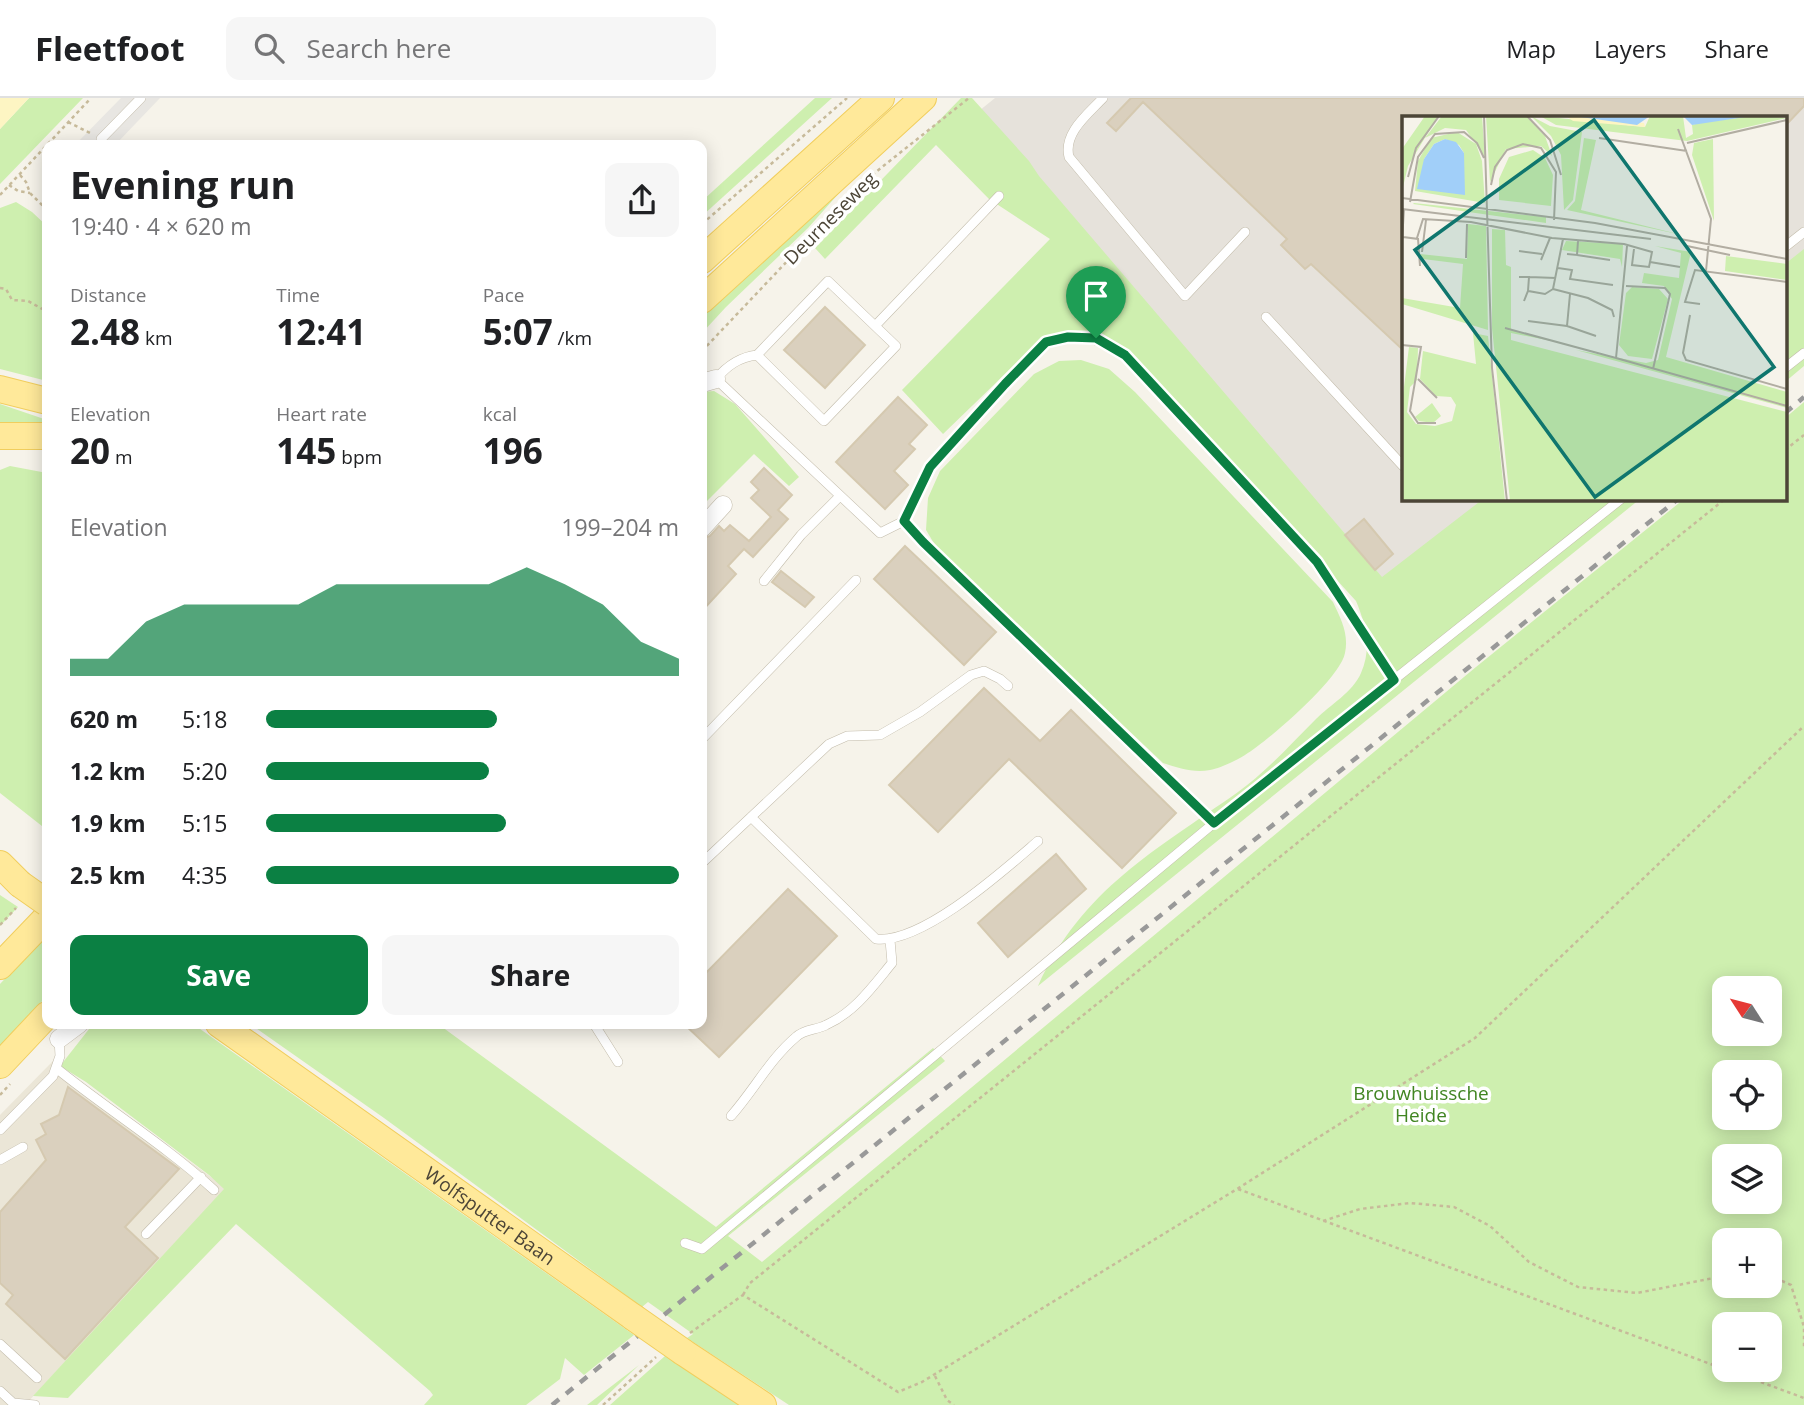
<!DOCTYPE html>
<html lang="en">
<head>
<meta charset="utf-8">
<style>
  body { margin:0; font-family:"Open Sans",sans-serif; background:#f6f6f6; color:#202124; height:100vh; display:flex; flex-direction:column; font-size:26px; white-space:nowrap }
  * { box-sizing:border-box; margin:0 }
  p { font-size:23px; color:#757577 }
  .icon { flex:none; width:38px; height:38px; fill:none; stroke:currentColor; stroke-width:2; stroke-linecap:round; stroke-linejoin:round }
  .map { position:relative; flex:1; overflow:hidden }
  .drawer { position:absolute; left:42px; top:42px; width:665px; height:889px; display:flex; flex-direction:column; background:#fff; border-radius:14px; box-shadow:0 4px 18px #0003 }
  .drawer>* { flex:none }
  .needle { width:46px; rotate:306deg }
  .tools { position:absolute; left:1712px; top:878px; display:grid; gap:14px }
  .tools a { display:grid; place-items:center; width:70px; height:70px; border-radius:14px; background:#fff; box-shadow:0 4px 18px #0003; font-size:35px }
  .pin { position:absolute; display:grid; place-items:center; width:60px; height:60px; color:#fff; margin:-72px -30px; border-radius:50% 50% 50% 0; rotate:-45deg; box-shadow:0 0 7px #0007 }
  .pin .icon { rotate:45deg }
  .round { display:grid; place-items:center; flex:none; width:74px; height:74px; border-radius:14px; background:#f6f6f6 }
  .headline { display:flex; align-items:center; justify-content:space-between; height:119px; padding:0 28px }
  h1 { font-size:38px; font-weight:700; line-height:52px }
  .metrics { display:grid; grid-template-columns:repeat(3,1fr); gap:10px; height:119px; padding:7px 28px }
  .metrics div { display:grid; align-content:center }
  .metrics b { font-size:35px; font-weight:700 }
  .metrics small { font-size:19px; font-weight:400 }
  .metrics p { font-size:19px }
  .chart { height:196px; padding:14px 28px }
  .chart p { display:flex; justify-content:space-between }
  .chart svg { width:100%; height:126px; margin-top:7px; fill:#0b8043; opacity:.7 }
  .action { display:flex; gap:14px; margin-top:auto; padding:14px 28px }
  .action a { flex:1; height:80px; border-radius:14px; background:#0b8043; color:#fff; font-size:28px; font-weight:700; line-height:80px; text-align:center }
  .action a+a { background:#f6f6f6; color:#202124 }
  ul { padding:0 28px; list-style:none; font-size:23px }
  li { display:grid; grid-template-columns:112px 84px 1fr; align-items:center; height:52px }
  li i { height:18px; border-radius:9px; background:#0b8043 }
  header { display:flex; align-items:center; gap:42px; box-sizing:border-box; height:98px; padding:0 35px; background:#fff; border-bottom:2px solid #e0e0e0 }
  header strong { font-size:33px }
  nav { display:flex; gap:38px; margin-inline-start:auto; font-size:24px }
  .search { width:490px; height:63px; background:#f6f6f6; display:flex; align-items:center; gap:18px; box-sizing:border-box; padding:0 24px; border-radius:14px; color:#757577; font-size:26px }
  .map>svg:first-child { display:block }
  .residential { fill:#ebe6d7 }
  .industrial { fill:#e6e2db }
  .green { fill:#ceefaf; fill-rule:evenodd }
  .sand { fill:#fdf5c3 }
  .parking { fill:#e8e6e2 }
  .building { fill:#dad0be; stroke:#d5c9b0; stroke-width:2 }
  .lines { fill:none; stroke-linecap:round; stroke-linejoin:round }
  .service-casing { stroke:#c3bcab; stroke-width:10 }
  .minor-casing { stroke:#c3bcab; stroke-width:19 }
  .primary-casing { stroke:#f1ce5d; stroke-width:28 }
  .path { stroke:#c7ba9a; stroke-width:2.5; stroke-dasharray:3.5 3.5; stroke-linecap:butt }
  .service { stroke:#fff; stroke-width:9 }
  .minor { stroke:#fff; stroke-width:18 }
  .primary { stroke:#ffe99a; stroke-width:26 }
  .rail { stroke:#999; stroke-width:4.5; stroke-dasharray:9 9; stroke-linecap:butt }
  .primary-bridge-casing { stroke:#f1ce5d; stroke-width:28; stroke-linecap:butt }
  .primary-bridge { stroke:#ffe99a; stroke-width:26 }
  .route-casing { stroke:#fff; stroke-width:14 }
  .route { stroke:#0b8043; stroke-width:9 }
  .labels { text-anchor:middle; stroke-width:7; stroke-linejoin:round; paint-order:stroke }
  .street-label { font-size:19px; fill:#4c4537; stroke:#fff }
  .park-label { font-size:19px; fill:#418522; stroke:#fff }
  .inset-road { fill:none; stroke:#b2ada2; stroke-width:2 }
  .view { fill:#0f766e; fill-opacity:0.15; stroke:#0f766e; stroke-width:3.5 }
  .inset-edge { fill:none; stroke:#4c4537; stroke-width:3.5 }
</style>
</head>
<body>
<header>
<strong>Fleetfoot</strong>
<div class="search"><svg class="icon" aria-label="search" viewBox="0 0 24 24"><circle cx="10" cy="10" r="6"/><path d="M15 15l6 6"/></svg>Search here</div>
<nav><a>Map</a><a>Layers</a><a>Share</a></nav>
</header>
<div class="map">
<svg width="1804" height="1307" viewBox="0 0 1804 1307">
  <rect width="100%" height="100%" fill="#f6f3ea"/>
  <path class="residential" d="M53,963L226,1090L25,1307H0V1017Z"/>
  <path class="industrial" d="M995,0H1804V246L1785,261V19H1403V401H1610L1417,554L958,30Z"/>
  <path class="green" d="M29,0H83L0,86V31Z
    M815,0H832L702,118V103Z
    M961,0H972L1029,63L1039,78L1382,479L1483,401H1640L1038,888C1082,791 1156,752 1238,694C1267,673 1291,646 1316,621C1330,607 1353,594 1361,575C1372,550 1366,527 1356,503L1127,252C1096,239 1069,234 1036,246L943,336L902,292L1050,141L989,101L936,47L825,161L815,150Z
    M856,76L808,130L726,209L702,235V214Z
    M16,104L32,114L47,128V283L0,271V110Z
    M1804,151V268L1785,284V166Z
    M1081,262L1109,271L1135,294L1333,504C1341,521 1349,536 1345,555C1340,581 1269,642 1245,657C1236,663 1220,670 1210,672C1193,675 1179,670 1163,665L938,452L926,432L928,400L940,373L1034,276L1059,263Z
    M714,293L735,306L799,379L789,388L754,356L702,408V294Z
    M1804,304V1307H789L687,1240L693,1236L648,1204L642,1209L384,1020L250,926H438L716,1129L933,950L945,963L728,1138L762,1164L1476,569L1684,401H1785V320ZM1724,891H1769V936H1724ZM1724,975H1769V1020H1724ZM1724,1059H1769V1104H1724ZM1724,1143H1769V1188H1724ZM1724,1227H1769V1272H1724Z
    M0,306L47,322V332L0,331Z
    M10,368L47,375V732L0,695V372Z
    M0,797L18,809L0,828Z
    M47,836V898L0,948V886Z
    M93,926H193L634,1237L584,1277L565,1260L560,1281L526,1307H424L433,1297L430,1293L236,1126L68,1300L33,1298L224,1091L209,1077L86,984L60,968Z
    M665,1258L740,1307H610Z
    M639,1267L597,1307H587Z"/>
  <path class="sand" d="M0,0H29L0,31Z"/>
  <path class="parking" d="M121,0H160L115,47H75Z"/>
  <path class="building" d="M1131,0H1804V8L1785,28V19H1403V252L1311,166L1305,171L1281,147L1287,141L1143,4L1116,33L1107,25Z
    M825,209L865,247L825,290L784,252Z
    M898,299L927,327L909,346L915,351L894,373L908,387L885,411L836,364Z
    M764,370L792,397L778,412L788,421L753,459L744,451L728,468L736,476L702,513V441L710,438L719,428L724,433L730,427L749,443L771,419L751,400L759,392L751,384Z
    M1364,421L1393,456L1375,472L1345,437Z
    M905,448L996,534L964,567L874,481Z
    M781,473L814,499L805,509L772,484Z
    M984,590L1040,643L1071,612L1176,715L1122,770L1009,661L938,734L889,687Z
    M1056,756L1086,791L1008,859L978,825Z
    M788,791L837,838L719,959L684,926H702V879Z
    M68,989L179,1071L125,1129L158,1160L65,1261L6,1206L13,1197L0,1185V1114L46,1062L36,1042L46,1036L41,1026L59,1017Z"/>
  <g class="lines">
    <defs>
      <path id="service" d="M1103,0C1088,16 1063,35 1069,59L1185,198L1245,134
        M101,41L141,0
        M1785,149L1804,134
        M1266,219L1403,368
        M875,228L999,98
        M1785,270L1804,255
        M904,423L930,369L1046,244C1083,235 1093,238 1125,257L1317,464L1394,582
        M764,483L801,437L840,398
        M702,641L856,482
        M751,719L876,841C922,846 1003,773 1038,743
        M1214,725L1621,401
        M702,765L829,646L847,638L880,637L920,614L971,577L984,573L1000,581L1008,588
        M594,926L618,964
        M56,970C108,1012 165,1047 214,1092
        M731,1018C754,992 770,961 796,939C804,931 817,932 826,927C855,914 873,888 892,865L890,842
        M0,1032L53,978L60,958L59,941
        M0,1062L23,1049
        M146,1136L201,1079
        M685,1145L702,1151L1214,725L923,444L904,423L880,435L716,281C727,268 739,259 757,257L828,183L896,248L824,323L757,257
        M0,1246L37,1280
        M0,1293L13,1305L35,1307"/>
      <path id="minor" d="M702,285L716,281
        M702,430L723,407
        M59,941L79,926"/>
      <g id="primary">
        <path d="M702,162L881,0"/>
        <path d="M702,202L923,0"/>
        <path d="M0,291L47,303"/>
        <path d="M0,338H47"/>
        <path d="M0,766L20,786"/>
        <path d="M0,868L47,819"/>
        <path id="s1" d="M219,926L633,1219"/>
        <path d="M0,967L47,917"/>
        <path d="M683,1254L763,1307"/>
      </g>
    </defs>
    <use href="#service" class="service-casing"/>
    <use href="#minor" class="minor-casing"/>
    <use href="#primary" class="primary-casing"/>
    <path class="path" d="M68,24L90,35
      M20,77L26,84L30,95L47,112
      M872,77L969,0
      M9,87L18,93L30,95
      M0,97L91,0
      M702,126L847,0
      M0,190L6,191L12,202L28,203L46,213L47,222
      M702,253L849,98
      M1785,352L1804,337
      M0,827L16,810
      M0,997L10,986
      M1238,1091L1724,1271
      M1323,1123L1360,1111L1410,1105L1454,1109L1490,1128L1529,1164L1578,1189L1637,1195L1724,1178
      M1769,1177L1791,1187L1804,1229V1250
      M743,1197L750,1185L1725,401
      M690,1235L743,1197L898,1294L922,1284L1237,1091L1475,940L1804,628
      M1728,1272L1804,1300
      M935,1278L947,1302L954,1307
      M603,1307L656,1259"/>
    <use href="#service" class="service"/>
    <use href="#minor" class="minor"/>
    <use href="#primary" class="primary"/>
    <path class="rail" d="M1785,315L1804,299
      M552,1307L1678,401"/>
    <defs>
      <path id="primary-bridge" d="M20,786L47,805
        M633,1219L683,1254"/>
    </defs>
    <use href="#primary-bridge" class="primary-bridge-casing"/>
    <use href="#primary-bridge" class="primary-bridge"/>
  </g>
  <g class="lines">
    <defs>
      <path id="route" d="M1068,239L1096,240L1125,257L1317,464L1394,582L1214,725L923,444L904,423L930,369L1005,286L1046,244Z"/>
    </defs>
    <use href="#route" class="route-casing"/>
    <use href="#route" class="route"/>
  </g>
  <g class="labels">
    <g class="street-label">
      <text transform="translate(830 120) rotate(-45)" y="7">Deurneseweg</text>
      <text dy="7" stroke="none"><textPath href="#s1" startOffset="332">Wolfsputter Baan</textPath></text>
    </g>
    <g class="park-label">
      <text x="1421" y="1002">Brouwhuissche<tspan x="1421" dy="22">Heide</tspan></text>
    </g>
  </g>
  <g transform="translate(1402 18)">
    <rect width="385" height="385" fill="#f6f3ea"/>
    <path d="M23,0H36L6,50L0,75V33ZM40,0H80L83,41L64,14L43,12L23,22ZM84,0H124L143,20L150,40L139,30L104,33L88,66ZM129,0L148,10L180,16L171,84L162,94L159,39L149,20ZM138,0L243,11L248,0H281L284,22L291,18L290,9L297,7L350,0L385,2L285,25L154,9ZM55,16L74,28L80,45L83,87L13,75L16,45L29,22ZM43,23L57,29L62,37L22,43L32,28ZM182,22L194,24L179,94L280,119L165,94L173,85ZM311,23L312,105L290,39L292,27ZM131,34L143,42L151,59L149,90L97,84V63L107,41ZM11,88L12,87L144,101V107ZM66,108L84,110L86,214L0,188V182L58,192L61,148L21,143L18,138L65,143ZM90,113L103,114L104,149L109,151V214L155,226L109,217V224L385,296V385H108L90,212ZM164,125L221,128L220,151L218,143L160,134ZM253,130L289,136L264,241L385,276V292L174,234L244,247L256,244L270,183L262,170L240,167L242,157L277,162L279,137ZM324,140L385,148V164L323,155ZM230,171L257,173L266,183L250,243L226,240L217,229L224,177ZM71,217L86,220L103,385H0V287L7,231L16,232L15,264L8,271L5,296L14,308L33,310L50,305L54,289L49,281L34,280L18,263L21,235L74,248ZM30,287L39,300L31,307L17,305L13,301Z" fill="#ceefaf" fill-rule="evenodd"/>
    <path d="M164,0L242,7L243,11L171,5Z" fill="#fdf5c3"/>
    <path d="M172,0H248L235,9ZM281,0H350L290,9ZM43,23L54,26L62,37L63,79L15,73L22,43L32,28Z" fill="#a1cff9"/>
    <path class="inset-road" d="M82,0L90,252L105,385M125,0L148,24L159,59M276,13L309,103L304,155M197,22L285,35M285,27L385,4M6,61L14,32L37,0M89,69L93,51L105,34L121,28L139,32L154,56L152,104M0,82L193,107L385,143M8,86L16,41L33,18L62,16L75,27L82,42M0,93L249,123M1,121L16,123L18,150M15,122L21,103L69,106L150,122L222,128L250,136L247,151L230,149L232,133M0,125L2,93M285,130L328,139M117,135L140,138M20,136L24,104M165,138L175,139L176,125M175,139L208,144M64,142L65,108M139,144L148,122M248,146L278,151M156,152L170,154L168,163L211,169M117,161H127L126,175M127,161L154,162M224,170L263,172L268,178L251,253M151,173L186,182L210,194L212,201M168,178L165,210L194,220M122,185L126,175L143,178L151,173L161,123M298,188L283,186L293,154L385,166M288,199L281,237L284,244L385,273M126,205L165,210M103,212L214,242L225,130M0,229L19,231L8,295L16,307H34M214,242L385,290M16,263L35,282"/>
    <path class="view" d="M192,4L372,251L193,381L13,134Z"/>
    <rect width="385" height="385" class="inset-edge"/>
  </g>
</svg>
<div class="tools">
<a><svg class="needle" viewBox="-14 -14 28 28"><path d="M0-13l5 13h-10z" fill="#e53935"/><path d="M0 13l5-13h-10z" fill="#757577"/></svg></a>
<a><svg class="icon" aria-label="locate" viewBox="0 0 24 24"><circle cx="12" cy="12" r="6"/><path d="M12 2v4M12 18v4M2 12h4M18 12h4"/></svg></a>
<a><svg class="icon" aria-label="layers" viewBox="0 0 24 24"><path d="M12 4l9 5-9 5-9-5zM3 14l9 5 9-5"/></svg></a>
<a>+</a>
<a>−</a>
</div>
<div class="pin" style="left:1096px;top:240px;background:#1e9e55"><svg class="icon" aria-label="arrive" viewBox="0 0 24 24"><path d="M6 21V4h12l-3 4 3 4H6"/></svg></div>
<section class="drawer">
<div class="headline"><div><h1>Evening run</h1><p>19:40 · 4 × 620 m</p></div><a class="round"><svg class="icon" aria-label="share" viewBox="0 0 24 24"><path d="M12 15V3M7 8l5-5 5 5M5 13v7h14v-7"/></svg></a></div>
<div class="metrics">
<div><p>Distance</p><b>2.48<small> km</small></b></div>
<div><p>Time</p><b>12:41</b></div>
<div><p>Pace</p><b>5:07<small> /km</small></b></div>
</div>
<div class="metrics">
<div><p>Elevation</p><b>20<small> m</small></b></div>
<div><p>Heart rate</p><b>145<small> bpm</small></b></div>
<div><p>kcal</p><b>196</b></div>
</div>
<div class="chart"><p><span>Elevation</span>199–204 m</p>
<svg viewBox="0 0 160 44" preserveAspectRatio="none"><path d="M0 44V38L10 38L20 25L30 19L40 19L50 19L60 19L70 12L80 12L90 12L100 12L110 12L120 6L130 12L140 19L150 32L160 38V44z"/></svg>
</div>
<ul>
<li><b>620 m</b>5:18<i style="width:56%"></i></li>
<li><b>1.2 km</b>5:20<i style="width:54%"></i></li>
<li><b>1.9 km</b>5:15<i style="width:58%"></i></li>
<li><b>2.5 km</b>4:35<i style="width:100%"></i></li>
</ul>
<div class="action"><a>Save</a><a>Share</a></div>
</section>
</div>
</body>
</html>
